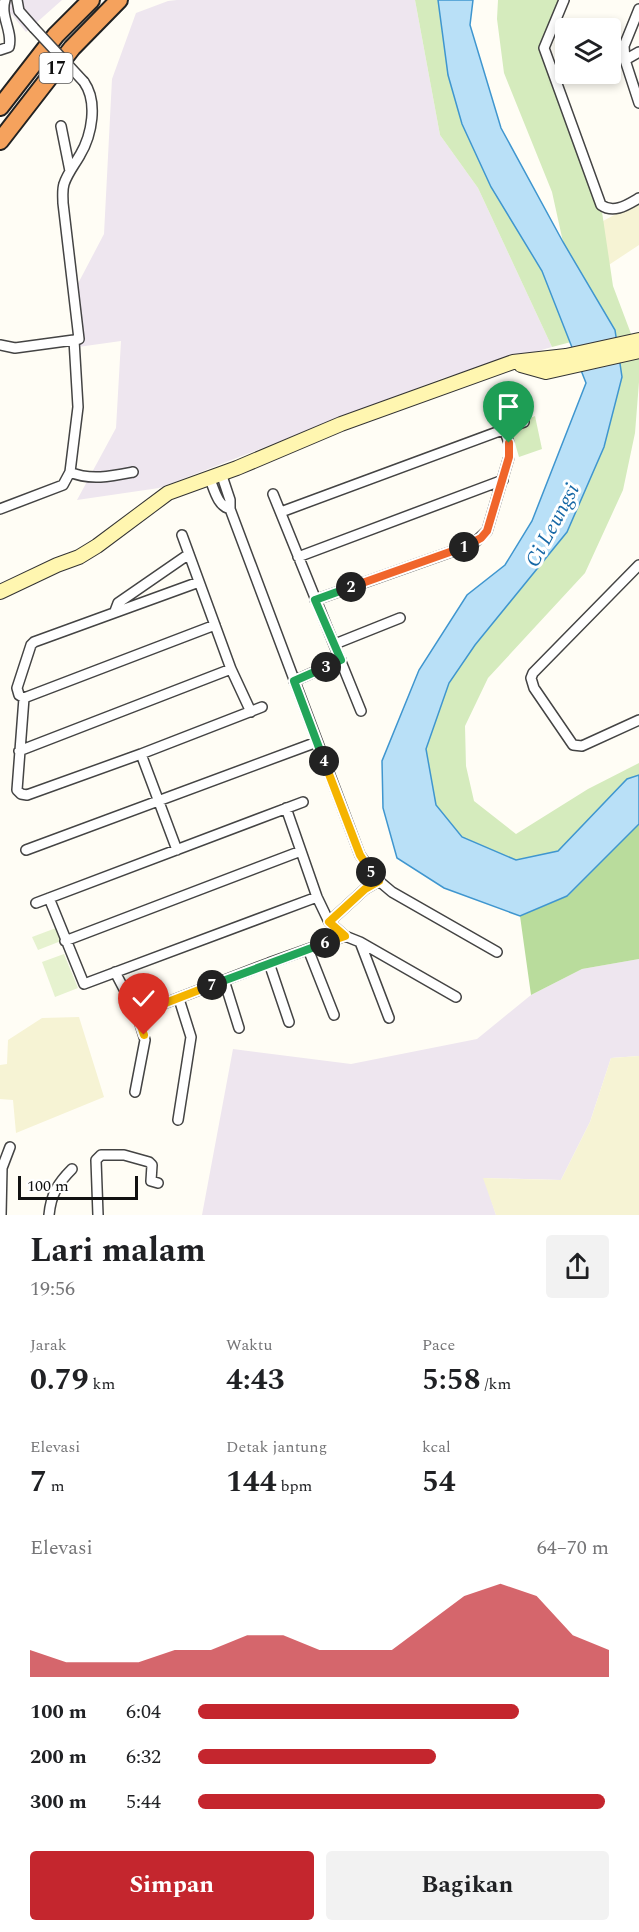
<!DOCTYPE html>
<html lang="id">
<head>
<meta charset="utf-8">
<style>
  body { margin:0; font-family:Spectral,serif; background:#f2f2f2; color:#202124; height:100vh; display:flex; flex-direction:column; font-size:22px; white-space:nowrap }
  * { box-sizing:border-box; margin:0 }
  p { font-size:20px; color:#757577 }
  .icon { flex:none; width:33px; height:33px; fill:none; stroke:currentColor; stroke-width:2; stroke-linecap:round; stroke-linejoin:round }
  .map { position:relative; height:1215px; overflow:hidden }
  .panel { display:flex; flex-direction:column; background:#fff; flex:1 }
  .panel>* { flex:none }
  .controls { position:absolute; left:555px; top:18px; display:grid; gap:12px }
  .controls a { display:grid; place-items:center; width:66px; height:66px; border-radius:6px; background:#fff; box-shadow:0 3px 9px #0003; font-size:30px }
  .scale { position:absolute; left:18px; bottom:15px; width:120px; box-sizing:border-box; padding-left:6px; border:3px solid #111; border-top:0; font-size:16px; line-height:21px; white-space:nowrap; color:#111; -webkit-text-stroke:4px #fff; paint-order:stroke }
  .pin { position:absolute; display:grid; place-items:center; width:51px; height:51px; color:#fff; margin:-62px -26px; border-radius:50% 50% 50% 0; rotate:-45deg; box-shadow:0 0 6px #0007 }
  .pin .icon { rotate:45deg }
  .km { position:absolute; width:30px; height:30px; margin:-15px; border-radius:50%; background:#222; color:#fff; font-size:16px; line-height:30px; text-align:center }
  .round { display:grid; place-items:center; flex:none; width:63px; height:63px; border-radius:6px; background:#f2f2f2 }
  .head { display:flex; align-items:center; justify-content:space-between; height:102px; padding:0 30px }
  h1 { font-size:33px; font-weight:700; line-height:45px }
  .metrics { display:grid; grid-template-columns:repeat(3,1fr); gap:9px; height:102px; padding:6px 30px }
  .metrics div { display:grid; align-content:center }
  .metrics b { font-size:30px; font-weight:700 }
  .metrics small { font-size:16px; font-weight:400 }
  .metrics p { font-size:16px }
  .chart { height:168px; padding:12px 30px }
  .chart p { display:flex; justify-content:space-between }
  .chart svg { width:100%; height:108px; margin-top:6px; fill:#c4262e; opacity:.7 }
  .primary-button { display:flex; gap:12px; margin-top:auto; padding:12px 30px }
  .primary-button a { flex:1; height:69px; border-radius:6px; background:#c4262e; color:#fff; font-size:24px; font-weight:700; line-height:69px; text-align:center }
  .primary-button a+a { background:#f2f2f2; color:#202124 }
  ul { padding:0 30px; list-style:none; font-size:20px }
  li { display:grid; grid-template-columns:96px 72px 1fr; align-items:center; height:45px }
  li i { height:15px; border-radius:8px; background:#c4262e }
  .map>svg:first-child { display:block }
  .industrial { fill:#eee6ef }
  .farmland { fill:#f6f3d4 }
  .green { fill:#d5ebbd }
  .forest { fill:#b9dc9c }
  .pitch { fill:#e6f2cf }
  .water { fill:#b9e0f7; stroke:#3f96cf; stroke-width:1.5 }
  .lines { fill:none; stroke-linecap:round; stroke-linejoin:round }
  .street-casing { stroke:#444; stroke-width:12 }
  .secondary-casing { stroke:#333; stroke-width:16 }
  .highway-casing { stroke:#222; stroke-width:20 }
  .street { stroke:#fff; stroke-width:9 }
  .secondary { stroke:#fff6b0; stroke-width:14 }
  .highway { stroke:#f5a25d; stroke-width:16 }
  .street-bridge-casing { stroke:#444; stroke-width:12; stroke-linecap:butt }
  .street-bridge { stroke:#fff; stroke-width:9 }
  .split-1-casing { stroke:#fff; stroke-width:12 }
  .split-2-casing { stroke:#fff; stroke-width:12 }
  .split-3-casing { stroke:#fff; stroke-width:12 }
  .split-4-casing { stroke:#fff; stroke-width:12 }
  .split-5-casing { stroke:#fff; stroke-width:12 }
  .split-6-casing { stroke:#fff; stroke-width:12 }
  .split-7-casing { stroke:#fff; stroke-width:12 }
  .split-8-casing { stroke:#fff; stroke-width:12 }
  .split-1 { stroke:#f0652b; stroke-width:8 }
  .split-2 { stroke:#f0652b; stroke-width:8 }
  .split-3 { stroke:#22a559; stroke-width:8 }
  .split-4 { stroke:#22a559; stroke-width:8 }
  .split-5 { stroke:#f5b400; stroke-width:8 }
  .split-6 { stroke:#f5b400; stroke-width:8 }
  .split-7 { stroke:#22a559; stroke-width:8 }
  .split-8 { stroke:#f5b400; stroke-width:8 }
  .labels { text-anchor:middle; stroke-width:6; stroke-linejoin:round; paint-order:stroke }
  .shield { fill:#fff; stroke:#585858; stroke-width:1.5 }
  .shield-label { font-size:18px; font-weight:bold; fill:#111 }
  .water-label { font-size:21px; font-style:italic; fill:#1768a6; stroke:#fff }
</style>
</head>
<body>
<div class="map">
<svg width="639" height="1215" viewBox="0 0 639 1215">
  <rect width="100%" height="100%" fill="#fffdf5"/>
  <path class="industrial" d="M0,0H62L26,32L8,10L0,8Z
    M177,0H415L440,135L478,188L552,347L443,378L159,488L77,500L116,428L121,341L78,347L72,295L104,234L112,79L136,13L168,1Z
    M639,959V1056L611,1058L590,1122L561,1180L484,1178L496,1215H202L233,1049L351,1064L477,1039L531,995L582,969Z"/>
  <path class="farmland" d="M639,202V245L586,280L563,242Z
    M79,1017L104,1097L16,1133L13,1100L0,1099V1065L7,1064L8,1040L42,1018Z
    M639,1056V1215H496L483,1178L561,1180L590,1122L611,1058Z"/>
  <path class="green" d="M415,0H438L462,124L491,187L542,271L571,342L552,347L478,188L440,135Z
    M498,0H564L544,48L601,205L613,286L639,355V382L635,433L623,490L585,573L488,678L465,726L466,766L474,801L516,834L588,789L639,763V775L627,779L558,851L516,860L462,837L436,805L426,749L449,682L475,645L567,532L615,330L563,242L552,192L504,73L497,19Z
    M535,416L542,449L519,457C512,432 508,427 535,416Z"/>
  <path class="forest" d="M639,824V959L582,969L531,995L520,916L568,896Z"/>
  <path class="pitch" d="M56,928L61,941L38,950L32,937Z
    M64,954L78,988L55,997L42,962Z"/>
  <path class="water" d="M438,0H473L470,25L501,128L563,242L615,330L622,377L604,447L567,532L475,645L449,683L426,749L436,805L462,837L516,860L558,851L627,779L639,775V824L567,896L520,916L444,888L397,858L383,808L382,761L419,670L467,595L505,565L532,521L586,383L542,271L491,187L462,124L448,75Z"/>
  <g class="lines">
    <defs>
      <path id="street" d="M17,0L19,11L34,28
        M564,0L544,48L601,205C614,214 627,205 639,198
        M639,9L624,46L625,60L639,103
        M0,50L9,47C13,31 0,17 5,0
        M625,60L639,52
        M61,126L70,171
        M74,340L79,339L63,203C63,197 62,190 64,184C67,174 75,164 80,155C92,135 98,102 84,82
        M0,345L15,348L74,340L78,407L70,472L63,485L0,509
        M70,472C90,481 113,476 133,472
        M209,477C214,488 217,506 230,509V500L221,473
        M273,494L361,711
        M230,509L360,855L379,881L392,892L497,952
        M281,512L524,422
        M182,535L231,669L251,712
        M298,557L503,480
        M639,565L533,673L531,678L534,688L573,745L582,746L639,720
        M199,582L34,642L31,645L17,688L19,695L24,698L17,790L21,794L27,795L141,754L262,707
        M315,600L473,544L487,531L509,457V443L504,429
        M115,611L118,603L189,554
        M335,644L400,618
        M294,681L341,660
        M24,698L215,625
        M19,751L231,669
        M141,754L177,850
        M286,808L317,897L329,922L345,936L360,942L456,997
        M26,850L317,742
        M49,898L84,984L317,897
        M36,903L303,802
        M329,922L365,889L379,881
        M65,941L301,851
        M360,942L389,1018
        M308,949L334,1015
        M269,963L289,1022
        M115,972L137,1014L145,1040L135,1092
        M224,980L239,1028
        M137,1014L269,963L345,936
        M178,1120L191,1037L179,999
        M1,1215L2,1168L10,1147
        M49,1215C51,1194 58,1183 72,1169
        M98,1215L96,1160L101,1155H124L149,1162L152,1165L151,1181L158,1183"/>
      <path id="secondary" d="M521,365L546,372L639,351
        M0,592L57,565L79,557L97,546L168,493L237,468L341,424L513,362L566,356L639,340"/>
      <path id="highway" d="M0,107L56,35L91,0
        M0,141L72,48L119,0"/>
    </defs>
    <use href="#street" class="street-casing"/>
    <use href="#secondary" class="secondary-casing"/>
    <use href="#highway" class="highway-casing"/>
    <use href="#street" class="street"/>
    <use href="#secondary" class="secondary"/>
    <use href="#highway" class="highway"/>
    <defs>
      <path id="street-bridge" d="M34,28L84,82"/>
    </defs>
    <use href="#street-bridge" class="street-bridge-casing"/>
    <use href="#street-bridge" class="street-bridge"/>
  </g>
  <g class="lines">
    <defs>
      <path id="split-1" d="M464,547L481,538L487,531L509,457V443"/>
      <path id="split-2" d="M351,587L464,547"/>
      <path id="split-3" d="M326,667L341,660L315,600L351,587"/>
      <path id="split-4" d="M324,761L294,681L326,667"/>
      <path id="split-5" d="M324,761L360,855L371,872"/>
      <path id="split-6" d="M325,943L345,936L329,922L365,889L379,881L371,872"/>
      <path id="split-7" d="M212,985L325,943"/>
      <path id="split-8" d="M144,1035L137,1014L212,985"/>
    </defs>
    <use href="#split-1" class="split-1-casing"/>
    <use href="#split-2" class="split-2-casing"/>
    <use href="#split-3" class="split-3-casing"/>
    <use href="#split-4" class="split-4-casing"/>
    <use href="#split-5" class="split-5-casing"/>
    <use href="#split-6" class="split-6-casing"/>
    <use href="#split-7" class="split-7-casing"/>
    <use href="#split-8" class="split-8-casing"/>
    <use href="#split-1" class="split-1"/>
    <use href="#split-2" class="split-2"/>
    <use href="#split-3" class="split-3"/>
    <use href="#split-4" class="split-4"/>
    <use href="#split-5" class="split-5"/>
    <use href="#split-6" class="split-6"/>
    <use href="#split-7" class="split-7"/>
    <use href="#split-8" class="split-8"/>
  </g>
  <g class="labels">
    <rect class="shield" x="39.5" y="53" width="33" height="30" rx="4.5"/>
    <g class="shield-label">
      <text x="56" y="74">17</text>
    </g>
    <g class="water-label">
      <text transform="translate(552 525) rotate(-62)" y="7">Ci Leungsi</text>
    </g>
  </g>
</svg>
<div class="controls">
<a><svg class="icon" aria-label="layers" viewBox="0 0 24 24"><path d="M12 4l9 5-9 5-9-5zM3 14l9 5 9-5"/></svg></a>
</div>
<div class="scale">100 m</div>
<div class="pin" style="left:509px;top:443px;background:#1e9e55"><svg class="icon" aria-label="arrive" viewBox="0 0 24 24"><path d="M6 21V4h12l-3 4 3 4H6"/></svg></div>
<div class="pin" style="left:144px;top:1035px;background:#d93025"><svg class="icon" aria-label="check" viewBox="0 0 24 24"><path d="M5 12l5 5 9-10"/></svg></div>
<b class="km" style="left:464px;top:547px">1</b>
<b class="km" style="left:351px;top:587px">2</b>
<b class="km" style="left:326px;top:667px">3</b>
<b class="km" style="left:324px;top:761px">4</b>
<b class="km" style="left:371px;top:872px">5</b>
<b class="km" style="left:325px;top:943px">6</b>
<b class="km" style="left:212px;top:985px">7</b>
</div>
<section class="panel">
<div class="head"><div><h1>Lari malam</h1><p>19:56</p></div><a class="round"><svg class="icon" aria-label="share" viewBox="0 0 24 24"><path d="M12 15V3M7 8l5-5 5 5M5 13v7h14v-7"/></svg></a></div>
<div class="metrics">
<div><p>Jarak</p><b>0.79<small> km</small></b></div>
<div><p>Waktu</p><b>4:43</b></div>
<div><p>Pace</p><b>5:58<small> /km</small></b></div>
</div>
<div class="metrics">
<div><p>Elevasi</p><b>7<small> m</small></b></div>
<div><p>Detak jantung</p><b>144<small> bpm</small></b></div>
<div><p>kcal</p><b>54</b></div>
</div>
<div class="chart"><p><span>Elevasi</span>64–70 m</p>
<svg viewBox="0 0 160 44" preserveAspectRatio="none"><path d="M0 44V33L10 38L20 38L30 38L40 33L50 33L60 27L70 27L80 33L90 33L100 33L110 22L120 11L130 6L140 11L150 27L160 33V44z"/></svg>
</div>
<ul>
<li><b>100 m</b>6:04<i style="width:78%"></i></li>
<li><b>200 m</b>6:32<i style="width:58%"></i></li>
<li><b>300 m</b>5:44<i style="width:99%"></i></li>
</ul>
<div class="primary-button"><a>Simpan</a><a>Bagikan</a></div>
</section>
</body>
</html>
